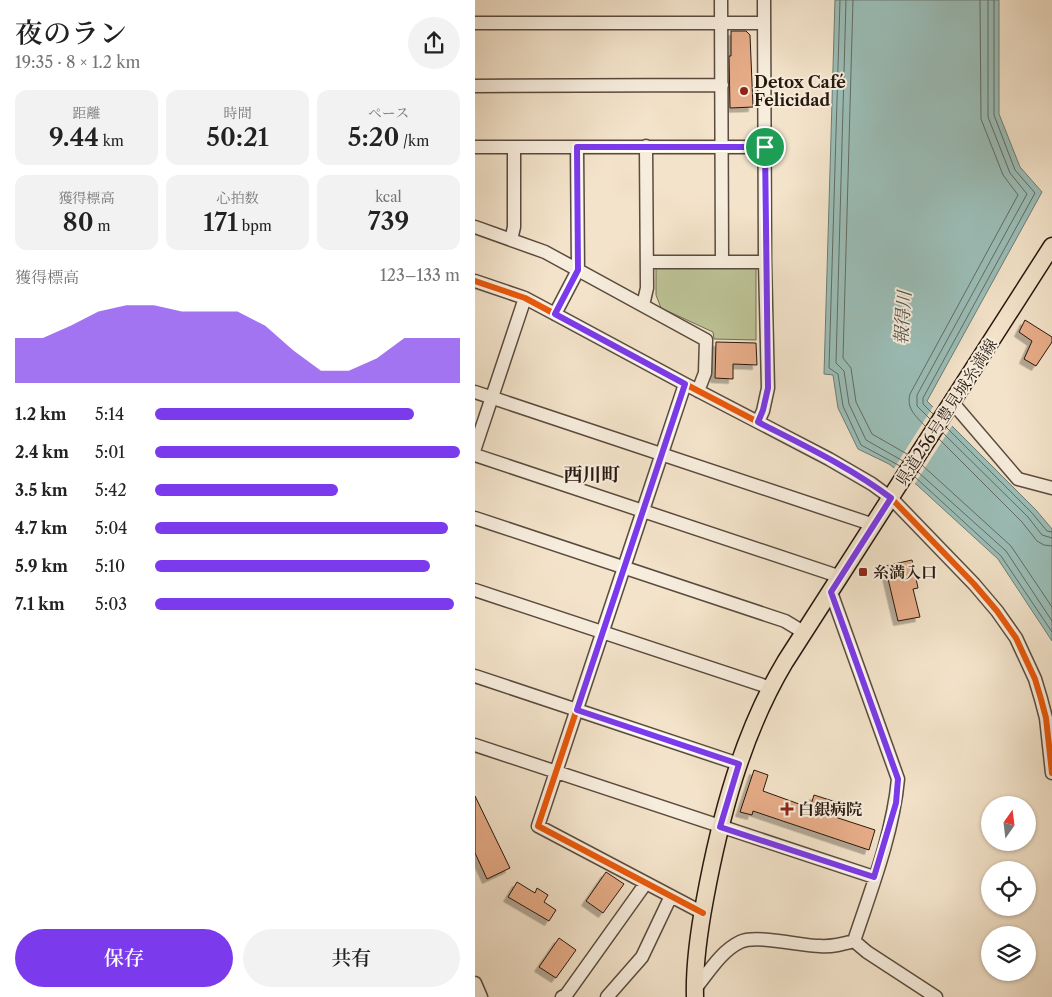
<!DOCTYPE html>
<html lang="ja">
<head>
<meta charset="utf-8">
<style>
  body { margin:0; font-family:"Libre Caslon Text","Noto Serif JP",serif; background:#f2f2f2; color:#222; height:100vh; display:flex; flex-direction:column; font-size:19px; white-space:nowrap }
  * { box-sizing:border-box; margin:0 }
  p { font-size:16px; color:#767676 }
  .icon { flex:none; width:28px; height:28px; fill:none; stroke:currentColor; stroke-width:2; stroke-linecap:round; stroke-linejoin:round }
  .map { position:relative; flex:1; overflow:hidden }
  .details { display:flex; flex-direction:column; background:#fff; width:475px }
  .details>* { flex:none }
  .needle { width:32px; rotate:14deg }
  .tools { position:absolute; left:506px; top:796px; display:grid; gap:10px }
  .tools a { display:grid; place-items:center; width:55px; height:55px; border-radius:50%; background:#fff; box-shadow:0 1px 4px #0004; font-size:25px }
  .pin { position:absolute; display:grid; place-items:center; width:42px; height:42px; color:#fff; margin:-21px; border:2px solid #fff; border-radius:50%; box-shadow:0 1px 5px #0007 }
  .round { display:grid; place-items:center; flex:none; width:52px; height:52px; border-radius:26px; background:#f2f2f2 }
  .headline { display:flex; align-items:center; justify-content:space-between; height:85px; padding:0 15px }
  h1 { font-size:28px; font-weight:600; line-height:38px }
  .figures { display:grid; grid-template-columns:repeat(3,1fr); gap:8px; height:85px; padding:5px 15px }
  .figures div { display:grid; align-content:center; border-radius:12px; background:#f2f2f2; text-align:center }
  .figures b { font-size:25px; font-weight:600 }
  .figures small { font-size:14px; font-weight:400 }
  .figures p { font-size:14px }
  .chart { height:140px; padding:10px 15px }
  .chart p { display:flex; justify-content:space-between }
  .chart svg { width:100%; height:90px; margin-top:5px; fill:#7c3aed; opacity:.7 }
  .button { display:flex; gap:10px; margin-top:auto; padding:10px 15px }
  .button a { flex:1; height:58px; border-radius:30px; background:#7c3aed; color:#fff; font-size:20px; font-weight:600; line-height:58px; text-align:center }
  .button a+a { background:#f2f2f2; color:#222 }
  ul { padding:0 15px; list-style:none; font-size:16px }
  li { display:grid; grid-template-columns:80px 60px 1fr; align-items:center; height:38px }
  li i { height:12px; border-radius:6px; background:#7c3aed }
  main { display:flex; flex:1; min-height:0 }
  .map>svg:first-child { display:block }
  .green { fill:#bcc396; stroke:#726e52 }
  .water { fill:#9bbeb8; stroke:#6d7c74 }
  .pier { fill:#f3e3ca }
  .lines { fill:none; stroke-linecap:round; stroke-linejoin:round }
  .shore { stroke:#616b64; stroke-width:1 }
  .building { fill:#e7ad88; stroke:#27180f; filter:url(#shadow) }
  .minor-casing { stroke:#5a4b3e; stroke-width:15 }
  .major-casing { stroke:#27180f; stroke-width:19 }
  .minor { stroke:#f7eddd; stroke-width:12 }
  .major { stroke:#f3e3ca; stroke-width:16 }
  .cycleway-casing { stroke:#f7eddd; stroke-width:9 }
  .cycleway { stroke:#e8590c; stroke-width:6 }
  .route-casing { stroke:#fff; stroke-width:10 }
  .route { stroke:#7c3aed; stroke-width:6 }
  .poi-dot { fill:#8f2418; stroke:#f7eddd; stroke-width:2 }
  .labels { text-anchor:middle; stroke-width:4; stroke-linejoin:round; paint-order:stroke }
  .poi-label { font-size:16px; font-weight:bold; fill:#27180f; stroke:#f7eddd; text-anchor:start }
  .street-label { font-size:16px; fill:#27180f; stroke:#f7eddd }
  .water-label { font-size:18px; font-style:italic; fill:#50524a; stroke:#f7eddd }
  .quarter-label { font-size:19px; font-weight:bold; fill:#27180f; stroke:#f7eddd }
</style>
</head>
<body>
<main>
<section class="details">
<div class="headline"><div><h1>夜のラン</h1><p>19:35 · 8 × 1.2 km</p></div><a class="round"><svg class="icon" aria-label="share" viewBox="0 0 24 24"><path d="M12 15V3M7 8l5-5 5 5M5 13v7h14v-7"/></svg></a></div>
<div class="figures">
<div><p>距離</p><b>9.44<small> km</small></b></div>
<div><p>時間</p><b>50:21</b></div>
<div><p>ペース</p><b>5:20<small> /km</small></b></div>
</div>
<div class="figures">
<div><p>獲得標高</p><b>80<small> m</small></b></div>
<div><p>心拍数</p><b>171<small> bpm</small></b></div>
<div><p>kcal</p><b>739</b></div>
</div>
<div class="chart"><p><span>獲得標高</span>123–133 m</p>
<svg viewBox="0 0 160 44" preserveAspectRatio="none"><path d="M0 44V22L10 22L20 16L30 9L40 6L50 6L60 9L70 9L80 9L90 16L100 28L110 38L120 38L130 32L140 22L150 22L160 22V44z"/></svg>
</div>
<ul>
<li><b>1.2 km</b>5:14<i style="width:85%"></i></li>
<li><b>2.4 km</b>5:01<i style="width:100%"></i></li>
<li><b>3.5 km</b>5:42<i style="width:60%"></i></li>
<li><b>4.7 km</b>5:04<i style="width:96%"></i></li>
<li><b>5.9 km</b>5:10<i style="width:90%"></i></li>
<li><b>7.1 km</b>5:03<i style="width:98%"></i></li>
</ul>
<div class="button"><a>保存</a><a>共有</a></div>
</section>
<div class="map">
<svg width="577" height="997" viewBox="0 0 577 997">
  <defs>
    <filter id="shadow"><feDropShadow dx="-4.5" dy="4.5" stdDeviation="0" flood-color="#0004"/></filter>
  </defs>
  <rect width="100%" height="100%" fill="#f3e3ca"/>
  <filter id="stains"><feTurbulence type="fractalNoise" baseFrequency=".004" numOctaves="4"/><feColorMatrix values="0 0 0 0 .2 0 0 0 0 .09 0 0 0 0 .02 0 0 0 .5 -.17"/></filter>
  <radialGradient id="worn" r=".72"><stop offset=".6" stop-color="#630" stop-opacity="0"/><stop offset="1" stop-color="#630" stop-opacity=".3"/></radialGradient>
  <path class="green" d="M181,267L281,268V340L239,339L238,332L186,308L181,295Z"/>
  <path class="water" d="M360,0H524V114L545,167L567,192L452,401L561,510L577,529V641L523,559L442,485L414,464L383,449L363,408L358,375L349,374Z"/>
  <path class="pier" d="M459,405L478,424L439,485L418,470Z"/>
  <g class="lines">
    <path class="shore" d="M365,0L354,368L363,374L368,406L386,445L425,466
      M371,0L361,363L369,371L374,404L391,440L428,461
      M378,0L368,358L376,368L381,402L397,434L432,454
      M458,414L448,404V398L560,193L540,170L519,115V0
      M455,419L442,406V395L552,194L535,173L513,117V0
      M450,426C441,416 431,409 435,394L543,195L528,175L506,119L505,0
      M472,428L557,513L572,531L577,532
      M468,433L553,517L567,535L577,538
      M464,439L547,522L562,541L569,545L577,546
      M447,465L536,546L577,607
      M443,472L531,551L577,621
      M440,477L526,556L577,632"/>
  </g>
  <path class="building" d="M256,31H271L275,35L278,107L255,108L254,56H256Z
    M550,320L577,337V342L561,366L549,359L557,341L544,332Z
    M241,342L281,343L282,365L258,364V379L240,378Z
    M437,560L443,588L438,589L445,617L423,621L410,566Z
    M279,770L293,775L288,791L335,808L339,795L361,802L357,816L400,830L394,850L278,811L277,815L265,812Z
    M0,796L35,868L12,879L0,853Z
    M131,872L149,884L128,913L111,901Z
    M42,882L60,893L62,888L73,895L69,902L81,910L74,921L33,897Z
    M84,938L101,950L81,978L64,967Z"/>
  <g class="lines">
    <defs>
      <path id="minor" d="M246,0L247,262
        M0,23H289
        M0,86L247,85
        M0,147H290
        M0,227L70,252L231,340L230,373L223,391
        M36,240L39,227V147
        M173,262H290
        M0,281L50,298L80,314L210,384L354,459L397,484L416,498L499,584L522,611L541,638L560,679L566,699L571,718L577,773
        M168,305L172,288L171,146
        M80,314L103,270L102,147
        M210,384L63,826L228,913
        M0,392L399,525
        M477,402L543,479L577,488
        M283,422L288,411L293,388L290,262L289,0
        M0,448L50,298
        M0,455L366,577
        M0,518L310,621L330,633
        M0,590L296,688
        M356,592L423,779C418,833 396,890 379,941
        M0,676L264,764
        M0,745L399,877
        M379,941L392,952L461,997
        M0,983L6,997
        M220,989C233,973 246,951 265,942C281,934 326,946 345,946C357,947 368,944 379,941
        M87,997L91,995L171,883
        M132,997L167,957L196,896"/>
      <path id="major" d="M220,997C219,964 224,931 230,899C245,818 267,734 310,662L577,246"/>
    </defs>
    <use href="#minor" class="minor-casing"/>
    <use href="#major" class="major-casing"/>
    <use href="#minor" class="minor"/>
    <use href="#major" class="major"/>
    <defs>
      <path id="cycleway" d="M0,281L50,298L80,314L210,384L354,459L397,484L416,498L499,584L522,611L541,638L560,679L566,699L571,718L577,773
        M210,384L63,826L228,913"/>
    </defs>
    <use href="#cycleway" class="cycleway-casing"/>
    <use href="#cycleway" class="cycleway"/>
  </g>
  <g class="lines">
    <defs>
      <path id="route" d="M102,147H290L293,388L288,410L283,422C328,445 375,467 416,498L356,592L423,779L421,803L399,877L245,827L264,764L102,710L210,384L80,314L103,270Z"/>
    </defs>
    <use href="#route" class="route-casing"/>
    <use href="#route" class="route"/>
  </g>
  <g class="poi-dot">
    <circle cx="269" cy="91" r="5"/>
    <rect x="383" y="567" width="10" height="10" rx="2.5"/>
    <path d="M309.5 801.5h5v5h5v5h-5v5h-5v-5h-5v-5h5z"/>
  </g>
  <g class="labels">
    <g class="poi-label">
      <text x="279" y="88">Detox Café<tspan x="279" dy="18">Felicidad</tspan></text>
      <text x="398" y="578">糸満入口</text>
      <text x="323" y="815">白銀病院</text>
    </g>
    <g class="street-label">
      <text transform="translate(471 412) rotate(-57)" y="6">県道256号豊見城糸満線</text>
    </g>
    <g class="water-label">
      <text transform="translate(428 318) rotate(-86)" y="6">報得川</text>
    </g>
    <g class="quarter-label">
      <text x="117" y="481">西川町</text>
    </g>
  </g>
  <rect width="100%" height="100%" filter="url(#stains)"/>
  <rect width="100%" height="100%" fill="url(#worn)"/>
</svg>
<div class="tools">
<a><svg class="needle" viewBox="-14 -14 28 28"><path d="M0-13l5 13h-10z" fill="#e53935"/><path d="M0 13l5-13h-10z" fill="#767676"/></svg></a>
<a><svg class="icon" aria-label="locate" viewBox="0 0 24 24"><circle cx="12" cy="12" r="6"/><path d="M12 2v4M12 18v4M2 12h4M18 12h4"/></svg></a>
<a><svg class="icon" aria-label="layers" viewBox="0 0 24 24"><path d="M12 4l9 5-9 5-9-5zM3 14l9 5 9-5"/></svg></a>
</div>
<div class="pin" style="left:290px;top:147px;background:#1e9e55"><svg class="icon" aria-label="arrive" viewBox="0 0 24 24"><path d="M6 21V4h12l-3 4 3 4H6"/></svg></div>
</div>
</main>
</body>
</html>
